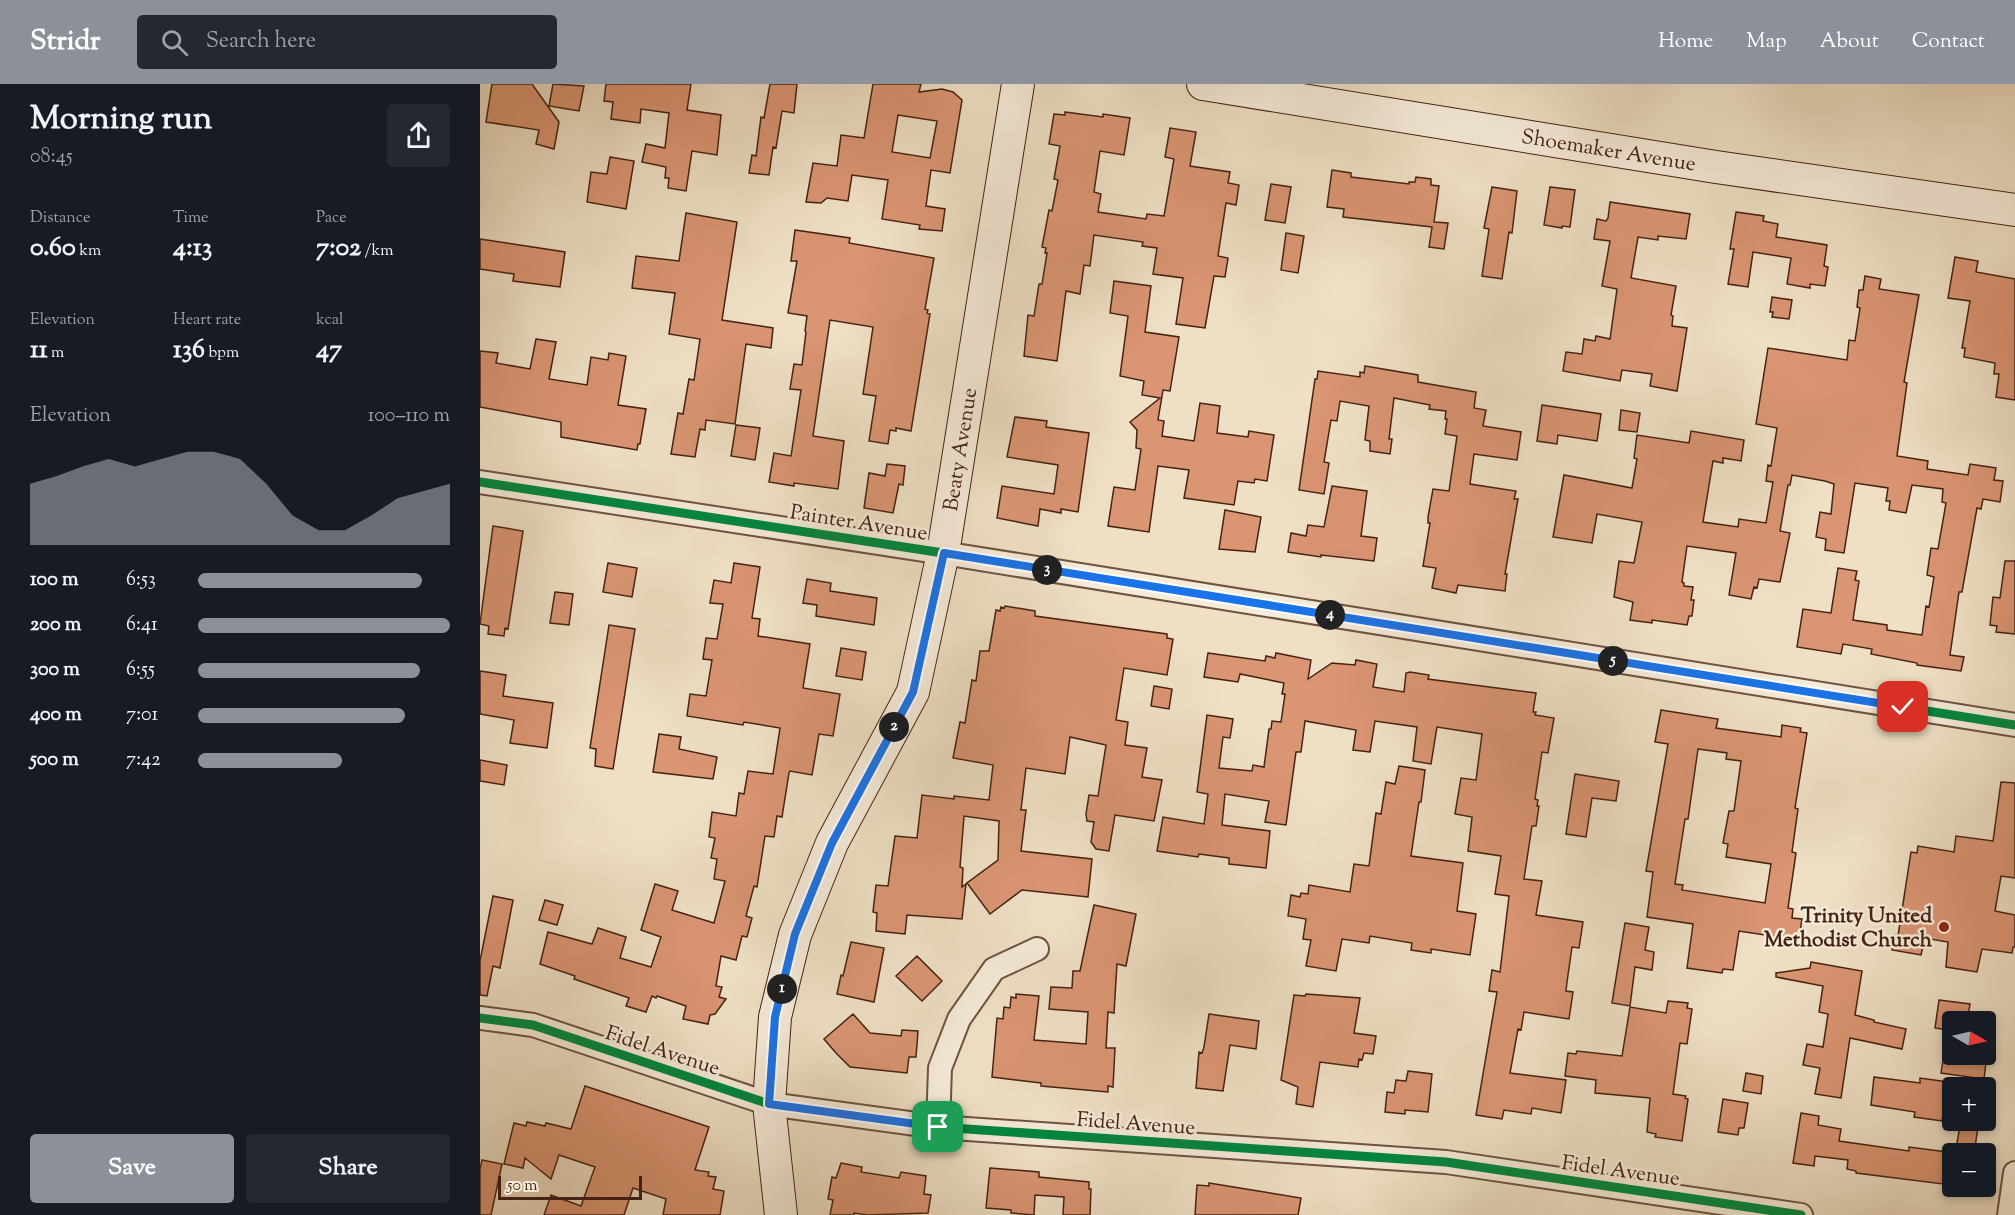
<!DOCTYPE html>
<html lang="en">
<head>
<meta charset="utf-8">
<style>
  body { margin:0; font-family:"Sorts Mill Goudy",serif; background:#242831; color:#f1f3f6; height:100vh; display:flex; flex-direction:column; font-size:22px; white-space:nowrap }
  * { box-sizing:border-box; margin:0 }
  p { font-size:20px; color:#9ea1a6 }
  .icon { flex:none; width:33px; height:33px; fill:none; stroke:currentColor; stroke-width:2; stroke-linecap:round; stroke-linejoin:round }
  .map { position:relative; flex:1; overflow:hidden }
  .side { display:flex; flex-direction:column; background:#171b24; width:480px }
  .side>* { flex:none }
  .needle { width:39px; rotate:99deg }
  .controls { position:absolute; left:1462px; top:927px; display:grid; gap:12px }
  .controls a { display:grid; place-items:center; width:54px; height:54px; border-radius:6px; background:#171b24; box-shadow:0 3px 9px #0003; font-size:30px }
  .scale { position:absolute; left:18px; bottom:15px; width:144px; box-sizing:border-box; padding-left:6px; border:3px solid #452213; border-top:0; font-size:16px; line-height:21px; white-space:nowrap; color:#452213; -webkit-text-stroke:4px #f5ebd9; paint-order:stroke }
  .pin { position:absolute; display:grid; place-items:center; width:51px; height:51px; color:#fff; margin:-26px; border-radius:12px; box-shadow:0 3px 9px #0006 }
  .km { position:absolute; width:30px; height:30px; margin:-15px; border-radius:50%; background:#222; color:#fff; font-size:16px; line-height:30px; text-align:center }
  .round { display:grid; place-items:center; flex:none; width:63px; height:63px; border-radius:6px; background:#242831 }
  .overview { display:flex; align-items:center; justify-content:space-between; height:102px; padding:0 30px }
  h1 { font-size:33px; font-weight:700; line-height:45px }
  .stats { display:grid; grid-template-columns:repeat(3,1fr); gap:9px; height:102px; padding:6px 30px }
  .stats div { display:grid; align-content:center }
  .stats b { font-size:26px; font-weight:700 }
  .stats small { font-size:16px; font-weight:400 }
  .stats p { font-size:16px }
  .chart { height:168px; padding:12px 30px }
  .chart p { display:flex; justify-content:space-between }
  .chart svg { width:100%; height:108px; margin-top:6px; fill:#8c9099; opacity:.7 }
  .primary-button { display:flex; gap:12px; margin-top:auto; padding:12px 30px }
  .primary-button a { flex:1; height:69px; border-radius:6px; background:#8c9099; color:#fff; font-size:24px; font-weight:700; line-height:69px; text-align:center }
  .primary-button a+a { background:#242831; color:#f1f3f6 }
  ul { padding:0 30px; list-style:none; font-size:20px }
  li { display:grid; grid-template-columns:96px 72px 1fr; align-items:center; height:45px }
  li i { height:15px; border-radius:8px; background:#8c9099 }
  header { display:flex; align-items:center; gap:36px; box-sizing:border-box; height:84px; padding:0 30px; background:#8c9099; color:#fff }
  header strong { font-size:28px }
  nav { display:flex; gap:33px; margin-inline-start:auto; font-size:21px }
  .search { width:420px; height:54px; background:#242831; display:flex; align-items:center; gap:15px; box-sizing:border-box; padding:0 21px; border-radius:6px; color:#9ea1a6; font-size:22px }
  main { display:flex; flex:1; min-height:0 }
  .map>svg:first-child { display:block }
  .building { fill:#da9573; stroke:#452213; stroke-width:1.5; fill-rule:evenodd }
  .lines { fill:none; stroke-linecap:round; stroke-linejoin:round }
  .street-casing { stroke:#705240; stroke-width:26 }
  .secondary-casing { stroke:#452213; stroke-width:34 }
  .street { stroke:#f5ebd9; stroke-width:22 }
  .secondary { stroke:#f5ebd9; stroke-width:32 }
  .cycleway-casing { stroke:#f5ebd9; stroke-width:13 }
  .cycleway { stroke:#00873e; stroke-width:9 }
  .route-casing { stroke:#fff; stroke-width:12 }
  .route { stroke:#1a73e8; stroke-width:8 }
  .poi-dot { fill:#8f2418; stroke:#f5ebd9; stroke-width:2 }
  .labels { text-anchor:middle; stroke-width:5; stroke-linejoin:round; paint-order:stroke }
  .street-label { font-size:21px; fill:#452213; stroke:#f5ebd9 }
  .poi-label { font-size:21px; font-weight:bold; fill:#452213; stroke:#f5ebd9; text-anchor:end }
</style>
</head>
<body>
<header>
<strong>Stridr</strong>
<div class="search"><svg class="icon" aria-label="search" viewBox="0 0 24 24"><circle cx="10" cy="10" r="6"/><path d="M15 15l6 6"/></svg>Search here</div>
<nav><a>Home</a><a>Map</a><a>About</a><a>Contact</a></nav>
</header>
<main>
<section class="side">
<div class="overview"><div><h1>Morning run</h1><p>08:45</p></div><a class="round"><svg class="icon" aria-label="share" viewBox="0 0 24 24"><path d="M12 15V3M7 8l5-5 5 5M5 13v7h14v-7"/></svg></a></div>
<div class="stats">
<div><p>Distance</p><b>0.60<small> km</small></b></div>
<div><p>Time</p><b>4:13</b></div>
<div><p>Pace</p><b>7:02<small> /km</small></b></div>
</div>
<div class="stats">
<div><p>Elevation</p><b>11<small> m</small></b></div>
<div><p>Heart rate</p><b>136<small> bpm</small></b></div>
<div><p>kcal</p><b>47</b></div>
</div>
<div class="chart"><p><span>Elevation</span>100–110 m</p>
<svg viewBox="0 0 160 44" preserveAspectRatio="none"><path d="M0 44V19L10 16L20 12L30 9L40 12L50 9L60 6L70 6L80 9L90 19L100 32L110 38L120 38L130 32L140 25L150 22L160 19V44z"/></svg>
</div>
<ul>
<li><b>100 m</b>6:53<i style="width:89%"></i></li>
<li><b>200 m</b>6:41<i style="width:100%"></i></li>
<li><b>300 m</b>6:55<i style="width:88%"></i></li>
<li><b>400 m</b>7:01<i style="width:82%"></i></li>
<li><b>500 m</b>7:42<i style="width:57%"></i></li>
</ul>
<div class="primary-button"><a>Save</a><a>Share</a></div>
</section>
<div class="map">
<svg width="1535" height="1131" viewBox="0 0 1535 1131">
  <rect width="100%" height="100%" fill="#efe0c5"/>
  <filter id="stains"><feTurbulence type="fractalNoise" baseFrequency=".00333" numOctaves="4"/><feColorMatrix values="0 0 0 0 .2 0 0 0 0 .09 0 0 0 0 .02 0 0 0 .5 -.17"/></filter>
  <radialGradient id="worn" r=".72"><stop offset=".6" stop-color="#630" stop-opacity="0"/><stop offset="1" stop-color="#630" stop-opacity=".3"/></radialGradient>
  <path class="building" d="M12,0H52L79,38L74,65L56,60L59,46L6,38Z
    M73,0L104,2L99,27L69,22Z
    M126,0H211L207,26L241,31L237,71L212,67L206,107L188,104L189,94H185L186,83L162,78L166,60L185,64L189,29L161,25L160,39L131,35L133,18L124,17Z
    M290,0H317L314,29L302,27L296,64L293,63L289,91L269,89L272,71L276,72L281,33L284,34Z
    M393,0H441L439,8L462,5L473,8L482,16L470,89L451,86L446,122L465,125L462,147L439,145L440,141L402,135L408,96L372,91L368,117L347,114L341,119L326,118L333,79L357,82L361,51L384,54ZM418,31L457,37L450,74L412,68Z
    M585,28L623,33V30L650,34L644,71L620,67L614,108L621,110L618,128L666,135L667,130L684,132L694,75L685,73L690,44L716,48L710,82L750,88L748,99L759,101L756,121L746,119L738,172L748,174L745,193L734,192L725,244L696,240L703,194L673,190L677,164L662,162L663,158L614,151L610,182L604,181L600,210L586,207L577,277L544,272L548,231L554,232L559,200H562L567,169H565L566,164L562,163L569,126L572,127L578,96L574,95L580,62L569,60L574,30L585,31Z
    M130,73L154,77L146,125L107,118L111,88L127,90Z
    M852,86L871,89V93L929,100V98H935L936,93L951,95V101L959,102L954,138L968,139L964,165L949,163L952,143L863,133L864,125L847,123Z
    M791,100L811,103L805,139L785,136Z
    M1012,103L1037,107L1032,149L1029,148L1022,195L1002,192L1009,145L1004,144Z
    M1070,103L1095,106L1090,143L1082,142V144L1064,141Z
    M1130,118L1210,130L1206,155L1178,152V156L1158,153L1151,194L1196,202L1191,231L1193,232L1192,242L1207,244L1197,307L1170,302L1172,290L1142,286L1140,297L1083,287L1086,268L1102,270L1104,255L1115,257L1116,252L1130,255L1137,205L1122,202L1130,157L1114,155L1117,135L1126,137L1128,134Z
    M1256,128L1284,132L1283,137L1298,140L1296,153L1347,161L1344,182L1348,183L1345,202L1330,200V204L1307,200L1311,174L1273,168L1268,203L1248,200L1254,165H1250Z
    M206,129L257,138L242,236L293,244L291,264L266,260L255,340L226,336L225,346L220,345L215,373L191,370L198,329L203,330L209,295L214,296L220,255L189,250L195,209L152,204L156,172L199,177Z
    M315,146L370,154L369,159L454,174L445,225L448,226L447,229L450,230L431,347L416,344V347L410,346L408,360L389,357L396,312L383,310L393,243L350,236L333,352L364,357L358,405L314,399V402L289,398L294,369L311,372L321,306L310,305L314,280L322,281L326,248L325,247L327,232L308,229L317,177H311Z
    M806,149L824,152L818,189L801,186Z
    M0,155L85,168L80,203L33,197L34,190L0,185Z
    M1475,173L1498,177L1496,188L1535,195V316L1516,313L1519,290H1514L1515,279L1484,273L1485,264H1482L1490,217L1468,214Z
    M1385,192L1401,195L1399,205L1439,211L1424,298L1427,299L1417,372L1448,377L1447,385L1488,391L1490,380L1516,384L1514,396L1523,397L1520,418L1503,415L1501,425L1497,424L1482,508H1479L1470,571L1484,573L1481,587L1437,581V579L1391,570L1392,565L1363,560L1361,570L1317,563L1323,525L1351,529L1358,484L1377,487L1375,496L1379,497L1373,536L1407,541V546L1442,551L1446,522L1449,523L1454,493L1447,491L1451,464L1458,465L1466,419L1462,418L1463,405L1432,401L1426,429L1409,426L1410,417H1406L1408,404L1375,399L1364,469L1345,466L1346,455L1336,453L1340,428L1351,430L1354,400L1345,397L1312,391L1310,401H1308L1300,447L1310,449L1300,498L1279,495L1277,504L1274,503L1271,515L1249,511L1256,469L1207,462L1202,498L1204,499V502L1213,503L1211,516H1214L1212,532H1209L1207,541L1172,536V539L1150,536L1153,518L1134,513L1139,477L1154,479L1162,438L1117,430L1112,459L1073,453L1084,391L1152,404L1157,375L1154,374L1157,351L1209,359L1211,347L1264,356L1261,377L1243,374V379L1233,377L1223,438L1258,443L1259,435L1286,439L1293,398L1286,397L1288,381L1291,382L1297,344L1276,340L1288,264L1367,276L1369,256L1375,257L1380,224L1377,223L1379,206H1383Z
    M634,197L671,202L665,248L699,253L690,307L683,306L678,336L684,337L682,352L714,357L720,319L740,322L737,349L768,353L769,347L794,351L787,397L775,395L774,399L758,397L754,421L704,414L709,386L678,382L669,448L628,442L634,403L655,406L661,365L656,364L657,346L650,338L680,314L662,311L664,297L640,292L648,232L630,229Z
    M1292,213L1312,216L1309,235L1292,233L1293,228H1290Z
    M56,255L76,258L69,295L107,301L111,273L128,276L129,269L146,272L138,321L166,325L160,360H158L157,366L81,353V338L0,323V267L18,269L16,279L50,285Z
    M885,282L938,291V298L996,308L994,324L1006,326L1003,342L1041,348L1037,376L994,370L990,400L1036,407L1034,415H1038L1025,490H1027L1025,507L978,501L976,509L952,504L956,484L943,482L950,439H948V433L953,405L969,407L977,352L965,350L967,335H965L966,327L949,325L950,321L914,314L909,355H912L910,370L890,367V357L885,356L889,322L860,317L857,337L851,336L844,378L849,379L844,410L819,406L835,295H837L838,287L880,293V288L884,289Z
    M1062,321L1121,330L1117,357L1078,351L1077,360L1057,357Z
    M1141,326L1160,329L1157,348L1139,346Z
    M535,333L567,337L566,343L609,349L598,428L581,425V429L560,425L558,442L517,434L522,402L574,410L578,381L527,373Z
    M256,341L280,344L275,376L251,372Z
    M407,380L425,382L423,401L419,400L413,429L384,424L389,389L405,392Z
    M852,402L887,407L881,452L897,454L894,477L841,471V473L808,468L811,449L826,452L828,441L844,443Z
    M745,426L781,433L775,468L739,465Z
    M13,442L43,447L28,545L25,544L24,552L8,550L9,542L0,540Z
    M1525,477H1535V550L1516,548L1517,542L1510,541L1513,513L1520,514Z
    M128,479L157,484L152,513L123,508Z
    M254,479L280,483L272,534L280,535L278,552L330,560L323,604L360,610L353,652L339,650L332,691L310,687L309,689L302,733L297,732L294,753L285,752L277,803L274,802L266,832L272,834L267,853L262,852L256,876L241,872L236,902L242,903L239,913L246,915L235,930L230,931L228,940L203,935L206,922L177,912L176,914L172,912L166,928L146,922L149,914L94,895L95,892L60,880L68,848L112,860L118,844L146,853L140,874L171,883L181,853L161,846L175,800L198,807L192,826L234,839L245,797L234,795L237,775L231,774L235,754L229,753L232,728L256,732L259,709L264,710L268,687L293,690L300,644L264,638L263,641L207,632L210,610L226,612L232,576L223,575L226,554L237,555L243,520L230,519L234,496L251,499Z
    M327,495L351,499L350,507L397,514L394,541L336,532L337,521L323,519Z
    M75,508L93,510L89,541L70,539Z
    M525,522L555,527V532L687,550V554L693,555L687,591L644,584L636,636L648,638L645,661L667,664L662,693L682,696L674,737L635,731L629,767L616,765L611,758L614,738L607,737L606,730L609,711L618,712L626,661L590,653L585,690L546,684L541,726H546L541,767L612,775L608,813L542,806L510,830L487,799L518,776L519,737L484,732L480,783L483,784L482,803L486,800L482,835L427,831L425,850L396,847L397,829L393,828L396,801L408,802L415,752L437,754L442,711L474,715V712L509,716L513,681L473,674L480,638L485,639L492,596L496,597L500,567H509L516,526L520,527L521,523L524,524Z
    M129,541L155,545L133,685L115,682L116,665L110,664Z
    M361,564L386,568L382,596L356,592Z
    M728,569L785,577L786,572L795,574L796,569L831,576L828,595L852,579L875,581L876,576L897,580L893,603L924,608L926,589L930,588L949,591L948,595L1056,609L1053,628H1056L1055,631L1074,634L1068,669L1062,668L1055,715L1058,716L1057,722H1059L1056,742H1052L1044,795L1062,797L1056,831L1103,838L1099,864L1092,863L1087,898L1086,907L1093,908L1089,935L1044,928L1041,946L1038,945L1030,989L1086,996L1081,1029L1052,1024L1051,1030L1024,1026L1022,1035L996,1031L1017,908L1009,907L1012,886L1020,888L1029,812L1015,810L1021,772L988,767L992,733L975,730L981,694L996,696L1002,650L957,643L951,680L933,677L937,643L895,637L890,668L873,666L876,646L825,637L821,668H816L806,741L785,738L789,717L745,710L742,741L790,747L786,784L749,780V774L719,770L718,773L677,767L683,733L724,740L728,710L717,708L727,631L753,635L750,654L743,653L739,684L772,687L773,681L784,683L789,645H791L792,637L801,638L805,610H802L804,599L760,590L758,598L724,593Z
    M0,587L26,591L23,612L73,619L67,664L30,659L34,636L0,630Z
    M674,602L692,605L689,625L671,622Z
    M1181,626L1238,635L1236,644L1301,653L1302,641L1321,644L1320,648L1327,649L1315,724L1318,725L1312,768L1316,769L1308,824L1313,825L1312,834L1322,835L1319,856L1259,847L1253,886L1243,885L1242,889L1207,884L1213,840L1167,833L1173,788L1166,787L1188,660L1175,658ZM1218,665L1247,669L1246,675L1261,677L1254,727H1249L1243,759L1248,760L1246,773L1291,780L1285,819L1202,806L1203,801L1195,800L1205,735H1208Z
    M179,650L201,653L199,665L237,673L233,695L173,688Z
    M0,676L27,681L24,701L0,697Z
    M919,682L945,686L941,718H939L931,772L983,779L977,827L996,830L990,871L951,865V869L931,866L932,859L890,852L889,859L862,855L856,887L826,882L831,856L823,855L826,835L808,832L811,811L820,813L821,809L828,810L829,801L870,808L874,780L889,782L896,729L901,730L906,698L915,700Z
    M1095,690L1139,697L1136,717L1112,714L1106,753L1086,750Z
    M1521,698L1535,699V794L1521,792L1515,827L1535,831V863H1533L1532,869L1502,865L1497,888L1466,883L1468,858L1445,854L1441,871L1412,866L1414,851L1418,852L1431,768L1437,769L1438,762L1474,768L1476,752L1513,757Z
    M13,812L33,816L20,884L13,882L7,912L0,911V877Z
    M65,816L83,821L77,841L59,836Z
    M614,821L656,830L646,882L637,880L634,929L628,928L626,964H635L633,1003L628,1002V1008L561,1002V999L512,993L517,934L523,935L524,923L530,924L531,913L536,914V910L559,912L554,956L606,960L608,928L569,925L571,903L592,904L593,887H600Z
    M1145,839L1169,843L1165,866L1174,868L1172,886L1155,883L1150,922L1132,919Z
    M371,858L404,864L394,918L357,910L361,891L363,892Z
    M437,872L462,897L442,917L416,892Z
    M1331,878L1382,887L1375,931L1394,936V938L1426,945L1422,965L1370,954L1361,1014L1335,1010L1340,984L1323,981L1327,960L1343,963L1348,930L1339,928L1343,902L1296,893V889L1330,884Z
    M826,910L880,914L874,949L896,952L893,970L884,969L882,976L879,975L878,983L840,978L833,1023L816,1020L818,1003L801,996L814,911L825,912Z
    M1459,916L1490,920L1487,938H1473V947L1455,944Z
    M1188,917L1208,919L1207,924L1212,925L1207,960L1200,959L1193,1010L1206,1012L1205,1014L1208,1015L1202,1057L1175,1053L1176,1050L1167,1048L1170,1014L1115,1009L1116,996L1085,992L1088,969L1096,970L1097,967L1142,972L1150,923L1186,929Z
    M373,930L390,949L421,952L422,946L438,947L436,973H429L427,989L370,983L356,969L344,955Z
    M729,930L779,937L776,965L750,961L743,1007L716,1004L719,968L722,969L724,963Z
    M1464,970H1507L1504,995L1461,989Z
    M928,987L952,990L948,1028L925,1026V1030L905,1028L907,1008L914,1009L916,996L926,997Z
    M1266,989L1283,992L1281,1010L1263,1007Z
    M1394,993L1440,999V994L1468,998L1462,1037L1434,1033L1435,1028L1391,1021Z
    M105,1002L229,1043L215,1086L229,1088L228,1092L236,1093L233,1105L244,1107L240,1131H183L186,1115L153,1104L144,1131H64L71,1111L101,1122L115,1083L79,1071L71,1095L45,1074L43,1084L24,1080L34,1039L46,1042L47,1038L65,1042L66,1039L91,1045Z
    M1243,1015L1268,1019L1264,1044H1259L1258,1051L1238,1048Z
    M1321,1029L1339,1032L1338,1041L1361,1045L1359,1057L1429,1067V1063L1467,1068L1463,1100L1376,1089V1087L1367,1085L1368,1076L1335,1072L1334,1082L1313,1079Z
    M1481,1036H1499L1494,1070H1475Z
    M2,1076L22,1080L11,1131H0V1085Z
    M361,1079L382,1083L381,1088L419,1094L421,1088L446,1092L444,1110L451,1111L448,1129L388,1131L374,1129V1131H350L353,1116L348,1115L352,1093L356,1094Z
    M510,1084L559,1088V1093L609,1098V1105H611L610,1131H583L584,1113L555,1111L554,1131L531,1129V1126L506,1124Z
    M729,1099L821,1114L818,1131H715L717,1101L729,1102Z"/>
  <g class="lines">
    <defs>
      <path id="street" d="M0,398L463,469L1535,641
        M0,934L53,941L289,1020L458,1043L966,1078L1321,1131
        M458,1043L460,984L479,935L514,885L557,865
        M1529,1131L1535,1089"/>
      <g id="secondary">
        <path id="s1" d="M723,0L1236,83L1535,126"/>
        <path id="s2" d="M301,1131L289,1020L295,933L315,851L352,759L433,608L463,469L538,0"/>
      </g>
    </defs>
    <use href="#street" class="street-casing"/>
    <use href="#secondary" class="secondary-casing"/>
    <use href="#street" class="street"/>
    <use href="#secondary" class="secondary"/>
    <defs>
      <path id="cycleway" d="M0,398L463,469L1535,641
        M0,934L53,941L289,1020L458,1043L966,1078L1321,1131"/>
    </defs>
    <use href="#cycleway" class="cycleway-casing"/>
    <use href="#cycleway" class="cycleway"/>
  </g>
  <g class="lines">
    <defs>
      <path id="route" d="M458,1043L289,1020L295,933L315,850L352,759L433,608L464,469L1423,623"/>
    </defs>
    <use href="#route" class="route-casing"/>
    <use href="#route" class="route"/>
  </g>
  <circle class="poi-dot" cx="1464" cy="843" r="6"/>
  <g class="labels">
    <g class="street-label">
      <text dy="7" stroke="none"><textPath href="#s1" startOffset="411">Shoemaker Avenue</textPath></text>
      <text dy="7" stroke="none"><textPath href="#s2" startOffset="801">Beaty Avenue</textPath></text>
      <text transform="translate(379 438) rotate(9)" y="7">Painter Avenue</text>
      <text transform="translate(183 966) rotate(18)" y="7">Fidel Avenue</text>
      <text transform="translate(656 1039) rotate(4)" y="7">Fidel Avenue</text>
      <text transform="translate(1141 1086) rotate(8)" y="7">Fidel Avenue</text>
    </g>
    <g class="poi-label">
      <text x="1452" y="838">Trinity United<tspan x="1452" dy="24">Methodist Church</tspan></text>
    </g>
  </g>
  <rect width="100%" height="100%" filter="url(#stains)"/>
  <rect width="100%" height="100%" fill="url(#worn)"/>
</svg>
<div class="controls">
<a><svg class="needle" viewBox="-14 -14 28 28"><path d="M0-13l5 13h-10z" fill="#e53935"/><path d="M0 13l5-13h-10z" fill="#9ea1a6"/></svg></a>
<a>+</a>
<a>−</a>
</div>
<div class="scale">50 m</div>
<div class="pin" style="left:458px;top:1043px;background:#1e9e55"><svg class="icon" aria-label="arrive" viewBox="0 0 24 24"><path d="M6 21V4h12l-3 4 3 4H6"/></svg></div>
<div class="pin" style="left:1423px;top:623px;background:#d93025"><svg class="icon" aria-label="check" viewBox="0 0 24 24"><path d="M5 12l5 5 9-10"/></svg></div>
<b class="km" style="left:302px;top:905px">1</b>
<b class="km" style="left:414px;top:643px">2</b>
<b class="km" style="left:567px;top:486px">3</b>
<b class="km" style="left:850px;top:531px">4</b>
<b class="km" style="left:1133px;top:577px">5</b>
</div>
</main>
</body>
</html>
